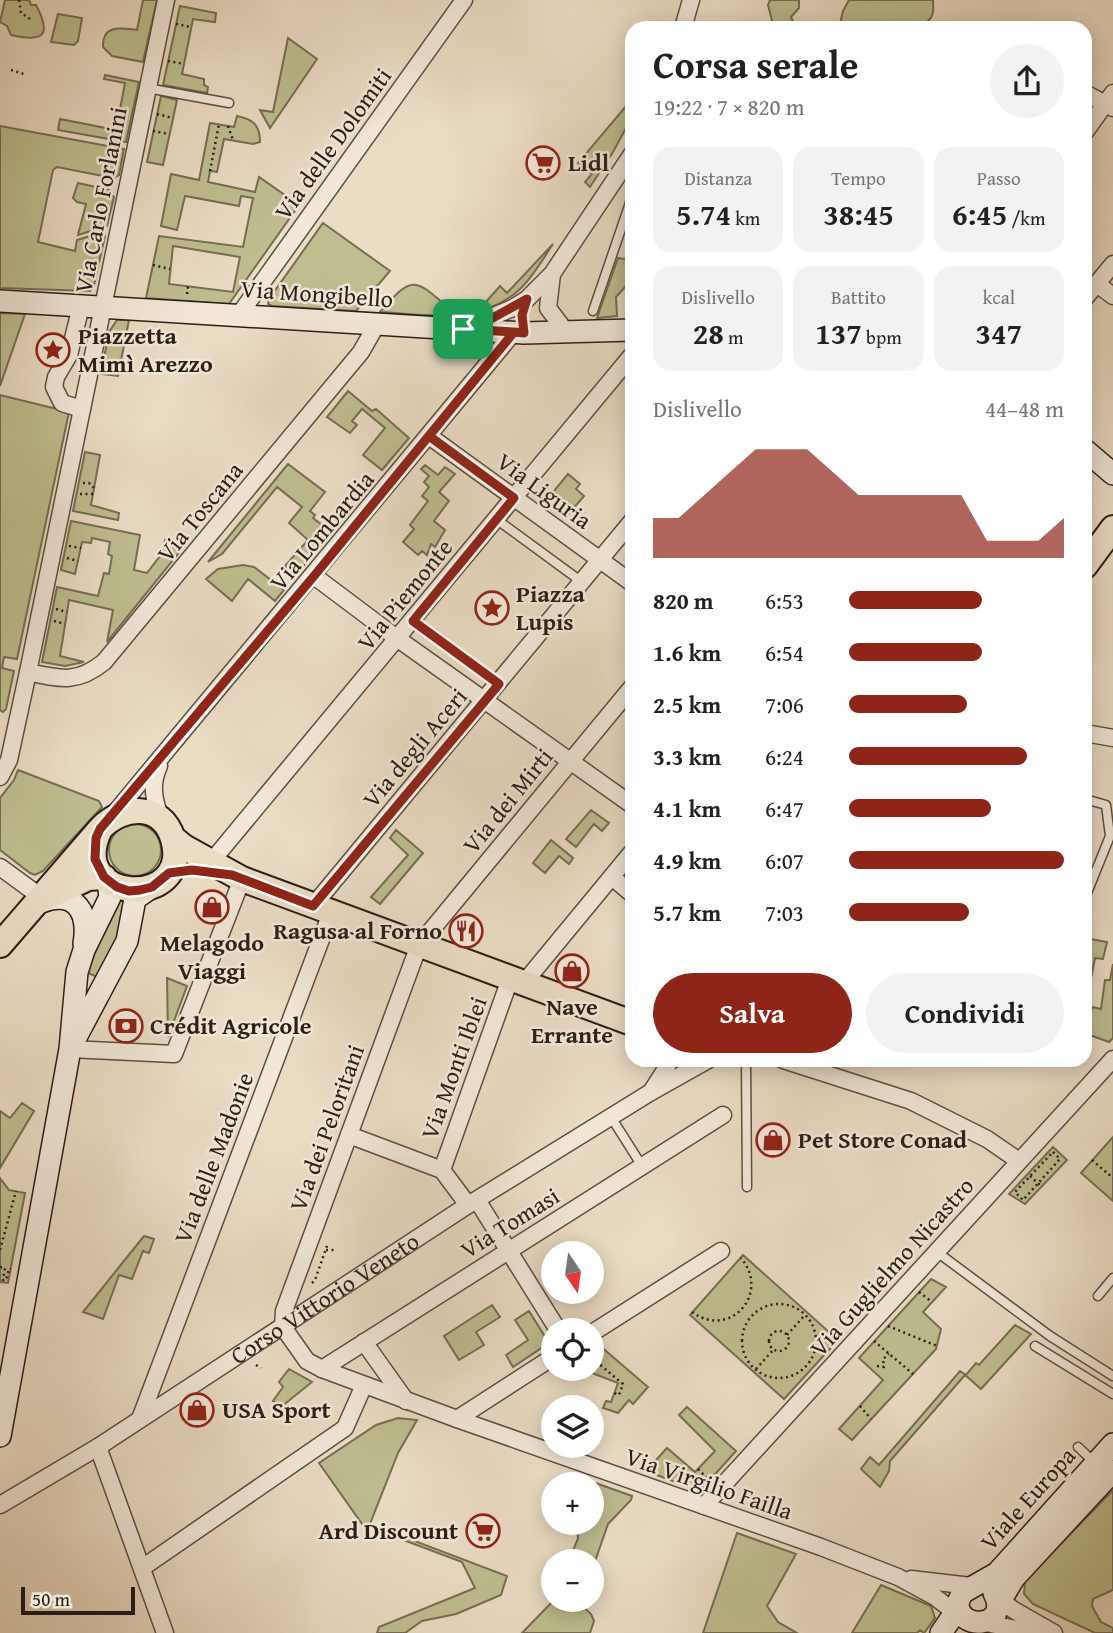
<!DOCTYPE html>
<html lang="it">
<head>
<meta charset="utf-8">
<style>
  body { margin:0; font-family:"Gentium Book Plus",serif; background:#f2f2f2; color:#202124; height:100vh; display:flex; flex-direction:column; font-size:26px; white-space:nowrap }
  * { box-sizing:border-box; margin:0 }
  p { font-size:23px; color:#757577 }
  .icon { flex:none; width:38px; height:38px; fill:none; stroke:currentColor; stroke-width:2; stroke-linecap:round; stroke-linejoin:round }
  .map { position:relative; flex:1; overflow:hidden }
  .side { position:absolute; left:625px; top:21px; width:467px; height:1046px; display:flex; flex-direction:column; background:#fff; border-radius:21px; box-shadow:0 4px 18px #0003 }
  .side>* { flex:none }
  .needle { width:46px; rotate:167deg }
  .tools { position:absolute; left:541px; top:1241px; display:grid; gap:14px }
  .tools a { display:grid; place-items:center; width:63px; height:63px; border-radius:50%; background:#fff; box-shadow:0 4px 18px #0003; font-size:35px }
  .scale { position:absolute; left:21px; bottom:18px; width:114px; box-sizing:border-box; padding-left:7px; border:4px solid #2c1e17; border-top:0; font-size:19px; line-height:24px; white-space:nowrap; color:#2c1e17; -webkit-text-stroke:5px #f2e8d9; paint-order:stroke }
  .pin { position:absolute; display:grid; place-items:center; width:60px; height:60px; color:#fff; margin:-30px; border-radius:14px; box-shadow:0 4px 10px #0006 }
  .round { display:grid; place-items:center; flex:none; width:74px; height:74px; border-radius:37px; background:#f2f2f2 }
  .headline { display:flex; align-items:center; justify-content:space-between; height:119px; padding:0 28px }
  h1 { font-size:38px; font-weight:600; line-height:52px }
  .figures { display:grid; grid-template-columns:repeat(3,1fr); gap:10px; height:119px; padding:7px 28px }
  .figures div { display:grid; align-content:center; border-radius:18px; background:#f2f2f2; text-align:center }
  .figures b { font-size:30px; font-weight:600 }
  .figures small { font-size:19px; font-weight:400 }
  .figures p { font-size:19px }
  .chart { height:196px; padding:14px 28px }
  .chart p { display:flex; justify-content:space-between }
  .chart svg { width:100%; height:126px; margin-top:7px; fill:#8f2418; opacity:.7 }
  .action { display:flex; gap:14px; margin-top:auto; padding:14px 28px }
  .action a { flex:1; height:80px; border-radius:42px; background:#8f2418; color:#fff; font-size:28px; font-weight:600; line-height:80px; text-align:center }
  .action a+a { background:#f2f2f2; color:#202124 }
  ul { padding:0 28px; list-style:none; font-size:23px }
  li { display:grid; grid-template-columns:112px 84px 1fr; align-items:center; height:52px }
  li i { height:18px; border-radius:9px; background:#8f2418 }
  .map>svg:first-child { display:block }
  .green { fill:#bebe90; stroke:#756e54; stroke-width:2; fill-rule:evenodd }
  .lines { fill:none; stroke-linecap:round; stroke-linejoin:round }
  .lane-casing { stroke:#5c4e42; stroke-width:11 }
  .street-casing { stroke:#5c4e42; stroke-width:19 }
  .secondary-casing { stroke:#2c1e17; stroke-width:24 }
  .primary-casing { stroke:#2c1e17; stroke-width:28 }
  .path { stroke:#2c1e17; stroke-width:2.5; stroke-dasharray:2 3.5; stroke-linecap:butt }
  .lane { stroke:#f2e8d9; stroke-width:8 }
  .street { stroke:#f2e8d9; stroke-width:16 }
  .secondary { stroke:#f2e8d9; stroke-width:21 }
  .primary { stroke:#ebdcc4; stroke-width:24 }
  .route-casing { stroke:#fff; stroke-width:14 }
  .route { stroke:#8f2418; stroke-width:9 }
  .labels { text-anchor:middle; stroke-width:5; stroke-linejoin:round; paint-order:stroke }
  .street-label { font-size:24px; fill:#2c1e17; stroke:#f2e8d9 }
  .poi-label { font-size:24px; font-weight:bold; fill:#2c1e17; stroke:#f2e8d9; text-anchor:start }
</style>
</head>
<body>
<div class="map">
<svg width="1113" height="1633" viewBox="0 0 1113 1633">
  <rect width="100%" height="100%" fill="#ebdcc4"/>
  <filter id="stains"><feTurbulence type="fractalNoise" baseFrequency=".00286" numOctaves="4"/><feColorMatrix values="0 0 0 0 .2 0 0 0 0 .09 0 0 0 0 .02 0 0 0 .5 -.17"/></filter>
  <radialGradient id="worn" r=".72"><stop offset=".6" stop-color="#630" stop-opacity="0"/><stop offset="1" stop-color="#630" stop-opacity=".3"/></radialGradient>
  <path class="green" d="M5,0H29L31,5H36C53,37 42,42 11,35L7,26L0,22Z
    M143,0H157L143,62L112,56L103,47C102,24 121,28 137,30Z
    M770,0H799V8L791,17L795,26L823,28H774L768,5Z
    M849,0H933C933,8 935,15 928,21C914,34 861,28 839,28L843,11Z
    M180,6L216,13L215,22L193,19L182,74L204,79V85L208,87L207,93L163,85Z
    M58,14L82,18L78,41L74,45L51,42Z
    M288,38L317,59L270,128L260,110L273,112Z
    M105,75L139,82L126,142L58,130L60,119L116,130L125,83L104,79Z
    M161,96L177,100L163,165L147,162Z
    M632,99V117L613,152L590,187L585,182L592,174L578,163Z
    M237,116C252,119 260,124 260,142L253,144L224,139L217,172L210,171L208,182L255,192L259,177L299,205L229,304L146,298L159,236L243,247L253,198L241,196L239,206L185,196L177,230L161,226L171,174L199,180L210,123L234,127ZM173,246L240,257L233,292L169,284Z
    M0,126L124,149L119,175L113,178L57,167L53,170L38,242L75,251L77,240L103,232L105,236L94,285L90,291L0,288Z
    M78,183L110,190V193L114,197L107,226L78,235L86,204L77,202L73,198Z
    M323,223L390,271L356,311L272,306L268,304L269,299Z
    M553,244C543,259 534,275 521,288C484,325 427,315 380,312C413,274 414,278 450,309L485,303L500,286L507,293Z
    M618,258L632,260V279L616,297L617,316L597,318Z
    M0,313L25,314L0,386Z
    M117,320H129L118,376L101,374L109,332Z
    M348,391L372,411L376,409L409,438L382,470L363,455L385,428L362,409L352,421L357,425L350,433L327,417Z
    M0,395L69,412L17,659L4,657L2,668L14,671L6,709L3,712L0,710Z
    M85,452L100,455L91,505L119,513L118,520L73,511Z
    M288,464L325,492L310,511L315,515L313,518L331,532L296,575L285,566L308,540L289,523L302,507L277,487L222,554L208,562Z
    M425,465L438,475L445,467L455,474L439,492L449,501L434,521L445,530L435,547L431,544L427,555L422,551L418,555L403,542L414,529L410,525L428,501L422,496L429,487L424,482L429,476L421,469Z
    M568,474L580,484L576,489L584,496L565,518L556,511L564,501L553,492Z
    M71,521L140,535L134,570L147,573L163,552L165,540L186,544L107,642L113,610L69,600L60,656L84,662L65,666L42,662L57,587L98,596L104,573L109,574L112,556L108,554L110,542L92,538L91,543L82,542L75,574L61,570Z
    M243,565L254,567L284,590L275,601L248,579L232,601L206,579L218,569Z
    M18,770L99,801L102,807L43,871L35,875L30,873L0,850V798L14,780Z
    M591,810L609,823L602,831L594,824L576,847L566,839Z
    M109 850a26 26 0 1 1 52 0a26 26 0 1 1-52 0Z
    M396,830L423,853L380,904L371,897L408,855L390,838Z
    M551,840L573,858L569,864L559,856L545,873L533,863Z
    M119,899L126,902L123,933L99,978L86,972Z
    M1085,938L1107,942L1103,959L1095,958L1086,1004Z
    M1113,964V1038L1109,1042L1087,1034L1092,1007L1101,1009L1105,980H1110Z
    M167,978L187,986L168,1037Z
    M22,1103L34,1111L0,1168V1111L10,1118Z
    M1113,1137V1201L1081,1173Z
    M1053,1147L1067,1160L1025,1204L1009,1194Z
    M0,1178L9,1190L25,1193L8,1283L0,1282Z
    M144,1236L154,1239L149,1253L143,1251L132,1279L119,1275L103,1319L83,1312Z
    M743,1255L838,1340L784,1399L690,1315Z
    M931,1279L946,1287L923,1312L941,1329L936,1349L852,1440L839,1429L883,1380L859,1358Z
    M492,1305L500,1317L476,1332L484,1345L459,1360L444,1336Z
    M529,1311L549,1343L513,1367L506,1355L528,1340L515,1320Z
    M1015,1325L1031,1334L981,1389L965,1375L890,1461L889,1471L880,1487L861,1469L870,1457L879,1465L960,1371L966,1375L976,1363L979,1365Z
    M599,1345L648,1387L633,1404L629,1400L618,1413L603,1408L606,1401L611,1402L618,1383L582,1369L592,1368V1350Z
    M289,1369L312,1382L281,1407L273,1401L283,1387L279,1382Z
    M687,1407L736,1451L700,1491L646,1471L667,1448L695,1472L715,1451L679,1415Z
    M398,1418L417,1420L398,1453L370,1524L507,1576L501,1595L456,1614L422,1621L405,1633H377L379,1627L475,1588L462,1562L369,1527L367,1531L319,1463L376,1425Z
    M573,1475L632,1496L631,1500L608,1524L592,1570V1561H569L578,1538L576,1523L592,1522V1484H573Z
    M1113,1490V1590L1093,1599L1092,1606L1101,1622L1113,1628V1633H1095L1033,1604L1024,1594L1025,1581Z
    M737,1533L796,1554L767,1606L778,1622L797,1633H703Z
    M881,1585L931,1606L935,1618L924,1633L920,1630L917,1633H852Z
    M554,1600H581L580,1604L591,1614L594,1621L590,1633H522Z"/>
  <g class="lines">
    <defs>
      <path id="lane" d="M147,88L229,103
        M593,311L632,197
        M496,519L582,582
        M413,621L499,684
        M1085,799L1106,805L1110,836L1085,898
        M746,1060L747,1187
        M611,1117L642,1166
        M937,1252L1050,1336L1113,1376
        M1098,1296L1113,1278
        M1035,1346L1113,1394
        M1078,1447L1094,1462"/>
      <g id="street">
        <path d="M683,28L691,0"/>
        <path d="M1085,93L1113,108"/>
        <path d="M1085,132L1113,93"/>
        <path d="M552,274L548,308L566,332"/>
        <path d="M1097,284L1113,296"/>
        <path d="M1085,298L1113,264"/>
        <path d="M81,306L69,355L56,377L54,387L62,403L82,409"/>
        <path d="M239,315L464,0"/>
        <path d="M467,327L513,308L527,299L552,274L632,154"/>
        <path d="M429,436L632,583"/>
        <path d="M314,576L398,639L632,805"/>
        <path d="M28,672C60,679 77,684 104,662L361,352L377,324"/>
        <path d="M632,687L419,945L284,1311L283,1327L307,1361L322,1369L457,1419L821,1547L898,1577L935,1597L962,1618"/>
        <path d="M1085,733L1113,738"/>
        <path d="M159,766C150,785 154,802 162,821"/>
        <path d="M0,777L9,760L28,672L166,0"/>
        <path d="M113,815L514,332"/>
        <path d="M211,862L632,355"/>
        <path d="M0,867L41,897"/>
        <path d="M612,877L632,894"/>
        <path d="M313,906L632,521"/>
        <path d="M523,984L632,852"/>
        <path d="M70,1049L174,1054L242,879"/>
        <path d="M783,1060L911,1101L987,1139L1019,1161"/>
        <path d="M651,1092L667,1067V1060"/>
        <path d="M349,1135L442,1170"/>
        <path d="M477,1200L558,1330"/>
        <path d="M468,1205L442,1170L510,979"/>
        <path d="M592,1333L721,1251"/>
        <path d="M364,1342L406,1401"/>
        <path d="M322,1369L723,1115"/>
        <path d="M140,1419L331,913"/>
        <path d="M457,1419L553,1357"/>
        <path d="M98,1447L165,1633"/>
        <path id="s1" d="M0,1505L98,1447L468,1205L651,1092L708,1060"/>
        <path d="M704,1506L1113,1059"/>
        <path d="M142,1568L345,1428L364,1385"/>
        <path d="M911,1579L971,1586"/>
        <path d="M995,1594L1012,1609L1054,1633"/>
        <path d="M986,1623L1035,1633"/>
      </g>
      <path id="secondary" d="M0,301L524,333L632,330
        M1085,450L1113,474
        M41,902C77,889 89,913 84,944
        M74,1041L127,941L135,899L152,887
        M0,1436L70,1049L77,972L84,950L110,897L108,881
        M958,1602C957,1633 1012,1627 994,1593
        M998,1605L1014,1578L1113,1471
        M941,1633L952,1617L962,1593L997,1573L1113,1444"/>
      <path id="primary" d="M1085,566L1113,528
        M173,838L184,847L242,879L632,1023
        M44,899L88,878L104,877
        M0,945L100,829C122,805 162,802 173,839C194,910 64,905 100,829"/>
    </defs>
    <use href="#lane" class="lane-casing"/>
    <use href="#street" class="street-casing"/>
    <use href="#secondary" class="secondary-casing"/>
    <use href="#primary" class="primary-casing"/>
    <path class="path" d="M19,0L21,13L30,19
      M176,24L191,27
      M168,61L184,64
      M11,70L24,74
      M157,114L173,118
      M228,126L233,140
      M153,131L169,134
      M210,171L219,124
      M153,265L170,269
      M187,294L188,286
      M83,483H89L94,488
      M80,494H93
      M69,546L81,548
      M67,558L78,561
      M56,609L67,612
      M54,621L65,624
      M1053,1152L1060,1159L1023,1200L1015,1192Z
      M1092,1160L1113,1178
      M1030,1176L1041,1186
      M0,1250L16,1191
      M326,1250H337
      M0,1267L5,1268L3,1280H6L9,1269H11
      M312,1283L315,1280L328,1243
      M919,1292L932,1302
      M742 1341a37 37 0 1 1 74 0a37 37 0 1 1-74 0Z
      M692,1312C730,1340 771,1293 741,1258
      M888,1326L937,1346
      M769 1341a10 10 0 1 1 20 0a10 10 0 1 1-20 0Z
      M787,1335L805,1315
      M874,1341L913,1374
      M592,1358L623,1384L619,1395L614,1393
      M256,1365L261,1368
      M877,1366L884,1367L883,1359L889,1354
      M756,1369L774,1349
      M860,1406L871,1419
      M698,1469L707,1478"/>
    <use href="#lane" class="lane"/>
    <use href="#street" class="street"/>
    <use href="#secondary" class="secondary"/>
    <use href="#primary" class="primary"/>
  </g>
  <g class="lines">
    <defs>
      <path id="route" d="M463,329L514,332L314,576L100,829L96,838L95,859L104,877L117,887L129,891L140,890L152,887L169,873L192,870L232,875L313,906L499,684L413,621L514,498L429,436L514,332L524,333L522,315L527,299L489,320L463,329"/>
    </defs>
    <use href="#route" class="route-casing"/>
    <use href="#route" class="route"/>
  </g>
  <defs>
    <symbol id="supermarket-ring" viewBox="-11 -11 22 22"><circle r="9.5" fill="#f2e8d9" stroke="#8f2418" stroke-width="1.5"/><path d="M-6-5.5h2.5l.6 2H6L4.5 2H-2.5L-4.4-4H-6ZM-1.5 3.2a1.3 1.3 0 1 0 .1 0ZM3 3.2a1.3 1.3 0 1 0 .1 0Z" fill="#8f2418"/></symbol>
    <symbol id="sight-ring" viewBox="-11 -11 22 22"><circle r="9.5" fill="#f2e8d9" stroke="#8f2418" stroke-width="1.5"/><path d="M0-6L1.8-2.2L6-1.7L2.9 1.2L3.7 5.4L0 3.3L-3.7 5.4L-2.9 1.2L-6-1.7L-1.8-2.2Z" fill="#8f2418"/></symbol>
    <symbol id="shop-ring" viewBox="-11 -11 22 22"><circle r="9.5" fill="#f2e8d9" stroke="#8f2418" stroke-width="1.5"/><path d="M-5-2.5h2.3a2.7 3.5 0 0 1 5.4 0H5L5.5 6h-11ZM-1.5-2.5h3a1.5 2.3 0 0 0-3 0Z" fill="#8f2418"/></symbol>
    <symbol id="restaurant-ring" viewBox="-11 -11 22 22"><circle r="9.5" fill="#f2e8d9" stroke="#8f2418" stroke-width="1.5"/><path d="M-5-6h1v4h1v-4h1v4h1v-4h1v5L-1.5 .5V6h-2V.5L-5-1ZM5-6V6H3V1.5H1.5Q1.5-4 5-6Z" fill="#8f2418"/></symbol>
    <symbol id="bank-ring" viewBox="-11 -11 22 22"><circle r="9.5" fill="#f2e8d9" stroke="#8f2418" stroke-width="1.5"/><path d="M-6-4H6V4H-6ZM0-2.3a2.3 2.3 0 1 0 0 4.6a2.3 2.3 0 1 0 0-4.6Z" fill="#8f2418"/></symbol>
  </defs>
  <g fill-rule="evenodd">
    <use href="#supermarket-ring" x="524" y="144" width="38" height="38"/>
    <use href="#sight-ring" x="34" y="331" width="38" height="38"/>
    <use href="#sight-ring" x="473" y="589" width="38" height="38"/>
    <use href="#shop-ring" x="193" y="888" width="38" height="38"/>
    <use href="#restaurant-ring" x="447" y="912" width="38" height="38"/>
    <use href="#shop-ring" x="553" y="952" width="38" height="38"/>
    <use href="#bank-ring" x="107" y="1007" width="38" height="38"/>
    <use href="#shop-ring" x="754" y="1121" width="38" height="38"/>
    <use href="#shop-ring" x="178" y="1391" width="38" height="38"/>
    <use href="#supermarket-ring" x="464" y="1512" width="38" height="38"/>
  </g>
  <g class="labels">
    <g class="street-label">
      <text transform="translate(333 144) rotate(-54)" y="8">Via delle Dolomiti</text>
      <text transform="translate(101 200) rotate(-79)" y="8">Via Carlo Forlanini</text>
      <text transform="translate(317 294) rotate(4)" y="8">Via Mongibello</text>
      <text transform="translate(544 491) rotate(36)" y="8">Via Liguria</text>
      <text transform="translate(200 512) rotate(-51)" y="8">Via Toscana</text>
      <text transform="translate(322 531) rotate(-50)" y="8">Via Lombardia</text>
      <text transform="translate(405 595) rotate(-51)" y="8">Via Piemonte</text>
      <text transform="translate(415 748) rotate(-50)" y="8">Via degli Aceri</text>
      <text transform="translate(508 801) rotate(-51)" y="8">Via dei Mirti</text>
      <text transform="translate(454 1068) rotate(-70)" y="8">Via Monti Iblei</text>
      <text transform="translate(327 1128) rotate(-70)" y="8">Via dei Peloritani</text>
      <text transform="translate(214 1158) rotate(-69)" y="8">Via delle Madonie</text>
      <text transform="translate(510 1223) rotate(-32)" y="8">Via Tomasi</text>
      <text transform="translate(892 1267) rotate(-48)" y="8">Via Guglielmo Nicastro</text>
      <text dy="8" stroke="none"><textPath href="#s1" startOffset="385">Corso Vittorio Veneto</textPath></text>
      <text transform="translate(709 1484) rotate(19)" y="8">Via Virgilio Failla</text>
      <text transform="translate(1028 1499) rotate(-48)" y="8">Viale Europa</text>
    </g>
    <g class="poi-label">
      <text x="568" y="171">Lidl</text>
      <text x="78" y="344">Piazzetta<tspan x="78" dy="28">Mimì Arezzo</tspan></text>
      <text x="516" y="602">Piazza<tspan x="516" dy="28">Lupis</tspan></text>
      <text x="442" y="939" text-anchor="end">Ragusa al Forno</text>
      <text x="212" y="951" text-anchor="middle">Melagodo<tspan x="212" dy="28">Viaggi</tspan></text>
      <text x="572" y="1015" text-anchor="middle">Nave<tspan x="572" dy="28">Errante</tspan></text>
      <text x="150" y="1034">Crédit Agricole</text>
      <text x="798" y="1148">Pet Store Conad</text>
      <text x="222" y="1418">USA Sport</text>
      <text x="458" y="1539" text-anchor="end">Ard Discount</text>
    </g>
  </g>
  <rect width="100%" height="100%" filter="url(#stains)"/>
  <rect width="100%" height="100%" fill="url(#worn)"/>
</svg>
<div class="tools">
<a><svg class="needle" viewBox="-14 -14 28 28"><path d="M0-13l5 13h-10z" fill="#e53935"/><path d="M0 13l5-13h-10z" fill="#757577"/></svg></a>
<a><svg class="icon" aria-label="locate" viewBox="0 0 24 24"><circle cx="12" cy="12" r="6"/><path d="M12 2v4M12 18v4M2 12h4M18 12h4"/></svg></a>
<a><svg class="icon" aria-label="layers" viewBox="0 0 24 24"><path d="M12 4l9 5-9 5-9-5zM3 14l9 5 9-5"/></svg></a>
<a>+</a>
<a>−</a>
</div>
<div class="scale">50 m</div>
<div class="pin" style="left:463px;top:329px;background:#1e9e55"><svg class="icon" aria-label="arrive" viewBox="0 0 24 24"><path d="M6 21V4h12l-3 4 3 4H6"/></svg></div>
<section class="side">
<div class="headline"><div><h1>Corsa serale</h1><p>19:22 · 7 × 820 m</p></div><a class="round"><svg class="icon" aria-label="share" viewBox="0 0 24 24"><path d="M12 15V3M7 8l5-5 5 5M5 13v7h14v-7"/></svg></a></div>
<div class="figures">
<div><p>Distanza</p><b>5.74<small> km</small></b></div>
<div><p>Tempo</p><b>38:45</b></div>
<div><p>Passo</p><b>6:45<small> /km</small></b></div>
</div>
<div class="figures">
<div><p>Dislivello</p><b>28<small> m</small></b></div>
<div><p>Battito</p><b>137<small> bpm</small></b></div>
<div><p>kcal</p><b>347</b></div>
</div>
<div class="chart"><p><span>Dislivello</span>44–48 m</p>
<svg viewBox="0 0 160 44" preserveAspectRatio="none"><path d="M0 44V30L10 30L20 22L30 14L40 6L50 6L60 6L70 14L80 22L90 22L100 22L110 22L120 22L130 38L140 38L150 38L160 30V44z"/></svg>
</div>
<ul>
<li><b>820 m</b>6:53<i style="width:62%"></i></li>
<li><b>1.6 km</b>6:54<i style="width:62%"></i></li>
<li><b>2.5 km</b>7:06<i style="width:55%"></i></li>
<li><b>3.3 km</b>6:24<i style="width:83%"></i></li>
<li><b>4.1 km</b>6:47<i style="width:66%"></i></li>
<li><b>4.9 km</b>6:07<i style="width:100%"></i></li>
<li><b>5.7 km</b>7:03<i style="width:56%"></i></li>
</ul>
<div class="action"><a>Salva</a><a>Condividi</a></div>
</section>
</div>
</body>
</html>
